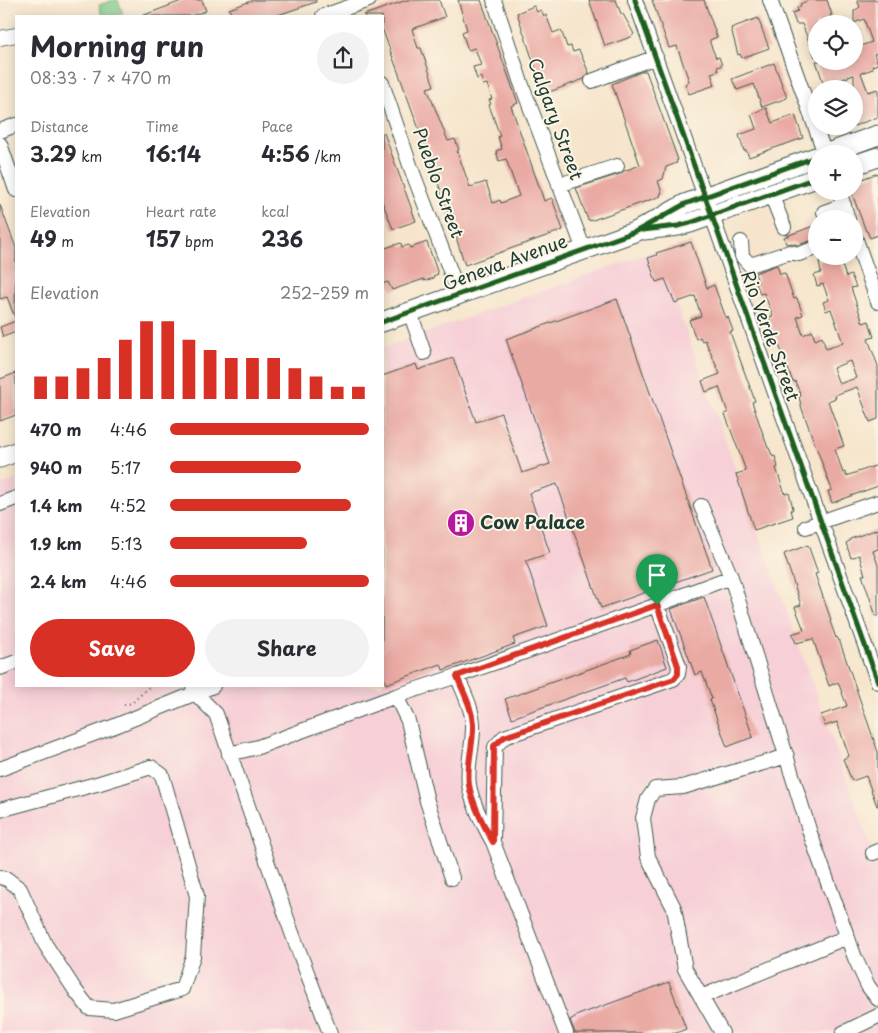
<!DOCTYPE html>
<html lang="en">
<head>
<meta charset="utf-8">
<style>
  body { margin:0; font-family:"Playpen Sans",sans-serif; background:#f2f2f3; color:#2b2b33; height:100vh; display:flex; flex-direction:column; font-size:19px; white-space:nowrap }
  * { box-sizing:border-box; margin:0 }
  p { font-size:16px; color:#7c7c81 }
  .icon { flex:none; width:28px; height:28px; fill:none; stroke:currentColor; stroke-width:2; stroke-linecap:round; stroke-linejoin:round }
  .map { position:relative; flex:1; overflow:hidden }
  .panel { position:absolute; left:15px; top:15px; width:369px; height:672px; display:flex; flex-direction:column; background:#fff; border-radius:0px; box-shadow:0 2px 12px #0003 }
  .panel>* { flex:none }
  .controls { position:absolute; left:808px; top:15px; display:grid; gap:10px }
  .controls a { display:grid; place-items:center; width:55px; height:55px; border-radius:50%; background:#fff; box-shadow:0 2px 12px #0003; font-size:25px }
  .pin { position:absolute; display:grid; place-items:center; width:42px; height:42px; color:#fff; margin:-51px -21px; border-radius:50% 50% 50% 0; rotate:-45deg; box-shadow:0 0 5px #0007 }
  .pin .icon { rotate:45deg }
  .round { display:grid; place-items:center; flex:none; width:52px; height:52px; border-radius:26px; background:#f2f2f3 }
  .head { display:flex; align-items:center; justify-content:space-between; height:85px; padding:0 15px }
  h1 { font-size:28px; font-weight:700; line-height:38px }
  .figures { display:grid; grid-template-columns:repeat(3,1fr); gap:8px; height:85px; padding:5px 15px }
  .figures div { display:grid; align-content:center }
  .figures b { font-size:21px; font-weight:700 }
  .figures small { font-size:14px; font-weight:400 }
  .figures p { font-size:14px }
  .chart { height:140px; padding:10px 15px }
  .chart p { display:flex; justify-content:space-between }
  .chart svg { width:100%; height:90px; margin-top:5px; stroke:#d93025; stroke-width:6 }
  .cta { display:flex; gap:10px; margin-top:auto; padding:10px 15px }
  .cta a { flex:1; height:58px; border-radius:30px; background:#d93025; color:#fff; font-size:20px; font-weight:700; line-height:58px; text-align:center }
  .cta a+a { background:#f2f2f3; color:#2b2b33 }
  ul { padding:0 15px; list-style:none; font-size:16px }
  li { display:grid; grid-template-columns:80px 60px 1fr; align-items:center; height:38px }
  li i { height:12px; border-radius:6px; background:#d93025 }
  .map>svg:first-child { display:block }
  .built { fill:#f6cfd7 }
  .green { fill:#7cca8a; stroke:#4e845f }
  .building { fill:#eaaaa4; fill-rule:evenodd }
  .lines { fill:none; stroke-linecap:round; stroke-linejoin:round }
  .minor-casing { stroke:#3f564b; stroke-width:16 }
  .major-casing { stroke:#3f564b; stroke-width:21 }
  .path { stroke:#3f564b; stroke-width:2; stroke-dasharray:1 4; stroke-linecap:butt }
  .minor { stroke:#fff; stroke-width:14 }
  .major { stroke:#fff; stroke-width:19 }
  .cycleway-casing { stroke:#fcf5e5; stroke-width:8 }
  .cycleway { stroke:#1b5e20; stroke-width:5 }
  .route-casing { stroke:#fff; stroke-width:10 }
  .route { stroke:#d93025; stroke-width:6 }
  .labels { text-anchor:middle; stroke-width:4; stroke-linejoin:round; paint-order:stroke }
  .street-label { font-size:18px; fill:#1f3d34; stroke:#fcf5e5 }
  .poi-label { font-size:18px; font-weight:bold; fill:#1f3d34; stroke:#fcf5e5; text-anchor:start }
</style>
</head>
<body>
<div class="map">
<svg width="878" height="1033" viewBox="0 0 878 1033">
  <rect width="100%" height="100%" fill="#fcf5e5"/>
  <filter id="ink" filterUnits="userSpaceOnUse"><feTurbulence type="fractalNoise" baseFrequency=".02" numOctaves="2"/><feDisplacementMap in="SourceGraphic" scale="10" xChannelSelector="R" yChannelSelector="G"/><feConvolveMatrix kernelMatrix="1 2 1 2 8 2 1 2 1" color-interpolation-filters="sRGB"/></filter>
  <filter id="wash" filterUnits="userSpaceOnUse"><feTurbulence type="fractalNoise" baseFrequency=".0096" numOctaves="4" result="noise"/><feDisplacementMap in="SourceGraphic" scale="20" xChannelSelector="R" yChannelSelector="G"/><feGaussianBlur stdDeviation="1.12" result="paint"/><feColorMatrix in="noise" values="0 0 0 0 0 0 0 0 0 0 0 0 0 0 0 0 0 1.4 0 .05"/><feComposite in="paint" operator="in"/></filter>
  <g filter="url(#wash)">
    <rect width="100%" height="100%" fill="#f6e5cc"/>
    <path class="built" d="M657,250L878,866V1033H0V485L16,479V686H382L383,348Z"/>
    <path class="green" d="M114,0H118L123,14L116,16H102L99,5Z"/>
    <g id="blocks">
      <path class="building" d="M184,0H202L206,11L190,16H142Z
        M254,0H316V2L275,16H232L229,9Z
        M407,0H439L445,17L412,29L418,48H421L434,86L427,88L448,141L455,139L459,150L457,151L470,187L486,182L493,203L500,200L501,203L519,196L506,159L499,161L496,151L502,149L498,137L500,136L489,105L491,104L489,100L492,99L487,84L483,85L481,77L477,79L473,67L481,65L475,48L468,50L462,32L467,30L458,0H481L518,103L511,106L541,192L544,201L552,198L563,230L465,265L434,170L382,28V16H364V15Z
        M589,0H616L621,14H623L634,34L631,37L605,46Z
        M652,0H704L717,37L710,40V43L716,58L719,57L722,65L717,67L718,71L711,73L715,85L689,94L685,84L689,81L677,46L669,48Z
        M809,0H827L832,15H830L831,18L827,19L828,24H816L815,57L802,24H796L792,13L798,11L797,8L801,6L800,4Z
        M857,0H878V56L876,53L874,54L878,64L872,66L873,69L861,73L868,92L878,89V117L854,126V75L824,85L816,61H854V48L872,42L864,19L854,23V11L860,7Z
        M534,6L537,12L541,10L544,16L546,15L553,33L561,30L567,47L571,46L573,52L579,50L589,73L584,79L544,94L517,13Z
        M758,18L769,48L742,58L740,54L738,55L731,28Z
        M774,63L787,98L762,107L754,84L737,90L732,79Z
        M643,71H646L678,160L676,161L677,163L666,167L663,179L658,181L662,193L660,194L661,196L590,221L589,219L588,220L576,188L620,174L624,171L640,165L612,84Z
        M766,108L772,123L795,115L803,138L749,157L746,150L744,151L739,135L756,129L751,114Z
        M382,133H384L416,221L393,229L382,201Z
        M878,173V235L870,238L867,231H866L851,191H854V182Z
        M0,205L16,248L15,318L7,297L0,299Z
        M816,225V239L798,245L792,243L786,244L784,237Z
        M427,242L438,274L433,276L434,278L424,281V279L392,290L388,282L382,284V249L401,243L402,247L409,245L410,248Z
        M691,242L707,288L714,285L726,318L728,317L733,331L730,332L755,401L752,402L763,434L768,448H769L773,457L775,456L778,467L776,468L777,471L785,494L789,493L792,504L793,509L791,510L793,517L754,530L736,474L746,471L725,414L728,413L719,387L706,392L702,381L720,374L705,340L702,341L700,337L696,339L689,320L701,316L695,296L675,303L665,279L656,282L648,258L657,255L656,253Z
        M833,256H839L846,277L851,275L856,287L851,288L863,323L869,321L873,334L874,337L868,339L878,366V419L870,422L857,387L835,395L836,398L828,401L844,446L835,449L843,473L845,472L846,476L878,465V486L832,503L828,491L832,490L802,409L799,397L801,396L795,381L793,382L773,329L769,317L773,316L764,293L760,294L756,283L758,282L755,273L777,265L780,274L785,273L794,299L797,298L803,315L797,317L803,335L812,331L815,340L822,337L826,349L843,343L831,309L826,311L823,302L829,300L823,284L817,286L814,275L821,273L819,261ZM850,361L856,378L839,384L833,368Z
        M617,299L712,569L601,608L557,484L529,493L550,553L526,561L548,626L513,638L515,644L443,670L441,664L386,684L382,673V376L416,364L418,370L453,358L476,422L501,413L522,473L550,464L506,339Z
        M16,321V332L3,337L0,327Z
        M16,373V415L0,421V379Z
        M878,529V549L873,551L878,565V616H876L862,575H865L859,555L851,558L846,543L850,541V539Z
        M808,545L818,573L815,574L831,620L830,621L836,638L837,637L841,645L878,752V806H877L866,776L852,781L843,759L849,756L837,722L825,726L821,715L847,706L838,682L829,686L813,639L796,643L792,634L804,630L795,607L801,605L784,554Z
        M704,597L753,737L727,747L710,700L712,699L702,672L695,675L671,609Z
        M658,640L667,667L627,682L625,678L512,718L505,699L631,654L630,650Z
        M669,982L686,1029L676,1033H575L570,1020L578,1015Z"/>
    </g>
  </g>
  <g filter="url(#ink)">
    <use href="#blocks" fill-opacity="0" stroke="#3f564b" stroke-width="1"/>
    <g class="lines">
      <defs>
        <path id="minor" d="M494,0L520,80L584,250
          M635,0L878,682
          M770,0L825,154
          M323,16L369,0
          M0,38L16,35
          M592,81L656,57
          M382,83L411,168L459,294
          M0,131L16,125
          M0,144L16,190
          M559,185L617,166
          M839,191L848,219
          M771,194L784,227
          M824,212L844,205
          M854,234L878,302
          M741,242L742,256L750,265L790,252L799,254L816,248
          M410,312L424,353
          M0,504L16,498
          M701,506L731,577L810,833L855,958L868,986L878,999
          M806,527L878,502
          M0,668L16,662
          M457,676C463,691 472,707 473,724C474,744 466,765 469,785C472,803 484,826 493,842L566,1033
          M193,686L195,693L216,714L292,933L330,1033
          M396,696L457,676L657,605L731,577
          M229,754L258,747L396,696L408,721L427,801L452,878
          M0,769L115,726L213,686
          M0,810L100,783L151,767L162,775L197,896L193,956L182,989L114,1010L89,1008L75,990L45,944L20,889L7,879L0,877
          M493,839L495,747L504,737L673,679L678,674L679,666L657,605
          M873,853L878,851
          M701,997L847,937
          M722,1033L685,969L674,908L648,857L643,818L648,799L655,789L683,787L787,756
          M843,1033L878,1016"/>
        <path id="major" d="M825,154L878,135
          M854,165L878,157
          M644,230L678,226L690,223L816,178
          M382,322L637,231L685,204L816,157
          M0,458L16,452"/>
      </defs>
      <use href="#minor" class="minor-casing"/>
      <use href="#major" class="major-casing"/>
      <path class="path" d="M124,705L132,703L150,686"/>
      <use href="#minor" class="minor"/>
      <use href="#major" class="major"/>
      <defs>
        <path id="cycleway" d="M635,0L878,682
          M642,230L678,226L690,223L816,178
          M382,322L637,231L685,204L816,157"/>
      </defs>
      <use href="#cycleway" class="cycleway-casing"/>
      <use href="#cycleway" class="cycleway"/>
    </g>
  </g>
  <g class="lines" filter="url(#ink)">
    <defs>
      <path id="route" d="M657,605L678,666V674L674,679L504,737L494,746L493,842C484,826 472,803 469,785C466,765 474,744 473,724C472,707 463,692 457,676Z"/>
    </defs>
    <use href="#route" class="route-casing"/>
    <use href="#route" class="route"/>
  </g>
  <defs>
    <symbol id="building-disc" viewBox="-11 -11 22 22"><circle r="9.5" fill="#b5179e" stroke="#fcf5e5"/><path d="M-4-6H4V6H1V3H-1V6H-4ZM-2.5-4.3h1.7v1.8h-1.7ZM.8-4.3h1.7v1.8H.8ZM-2.5-1h1.7V.8h-1.7ZM.8-1h1.7V.8H.8Z" fill="#fff"/></symbol>
  </defs>
  <g fill-rule="evenodd">
    <use href="#building-disc" x="445" y="507" width="32" height="32"/>
  </g>
  <g class="labels">
    <g class="street-label">
      <text transform="translate(555 119) rotate(70)" y="6">Calgary Street</text>
      <text transform="translate(438 183) rotate(70)" y="6">Pueblo Street</text>
      <text transform="translate(505 263) rotate(-20)" y="6">Geneva Avenue</text>
      <text transform="translate(770 336) rotate(70)" y="6">Rio Verde Street</text>
    </g>
    <g class="poi-label">
      <text x="480" y="529">Cow Palace</text>
    </g>
  </g>
</svg>
<div class="controls">
<a><svg class="icon" aria-label="locate" viewBox="0 0 24 24"><circle cx="12" cy="12" r="6"/><path d="M12 2v4M12 18v4M2 12h4M18 12h4"/></svg></a>
<a><svg class="icon" aria-label="layers" viewBox="0 0 24 24"><path d="M12 4l9 5-9 5-9-5zM3 14l9 5 9-5"/></svg></a>
<a>+</a>
<a>−</a>
</div>
<div class="pin" style="left:657px;top:605px;background:#1e9e55"><svg class="icon" aria-label="arrive" viewBox="0 0 24 24"><path d="M6 21V4h12l-3 4 3 4H6"/></svg></div>
<section class="panel">
<div class="head"><div><h1>Morning run</h1><p>08:33 · 7 × 470 m</p></div><a class="round"><svg class="icon" aria-label="share" viewBox="0 0 24 24"><path d="M12 15V3M7 8l5-5 5 5M5 13v7h14v-7"/></svg></a></div>
<div class="figures">
<div><p>Distance</p><b>3.29<small> km</small></b></div>
<div><p>Time</p><b>16:14</b></div>
<div><p>Pace</p><b>4:56<small> /km</small></b></div>
</div>
<div class="figures">
<div><p>Elevation</p><b>49<small> m</small></b></div>
<div><p>Heart rate</p><b>157<small> bpm</small></b></div>
<div><p>kcal</p><b>236</b></div>
</div>
<div class="chart"><p><span>Elevation</span>252–259 m</p>
<svg viewBox="0 0 160 44" preserveAspectRatio="none"><path d="M5 44V33M15 44V33M25 44V29M35 44V24M45 44V15M55 44V6M65 44V6M75 44V15M85 44V20M95 44V24M105 44V24M115 44V24M125 44V29M135 44V33M145 44V38M155 44V38"/></svg>
</div>
<ul>
<li><b>470 m</b>4:46<i style="width:100%"></i></li>
<li><b>940 m</b>5:17<i style="width:66%"></i></li>
<li><b>1.4 km</b>4:52<i style="width:91%"></i></li>
<li><b>1.9 km</b>5:13<i style="width:69%"></i></li>
<li><b>2.4 km</b>4:46<i style="width:100%"></i></li>
</ul>
<div class="cta"><a>Save</a><a>Share</a></div>
</section>
</div>
</body>
</html>
